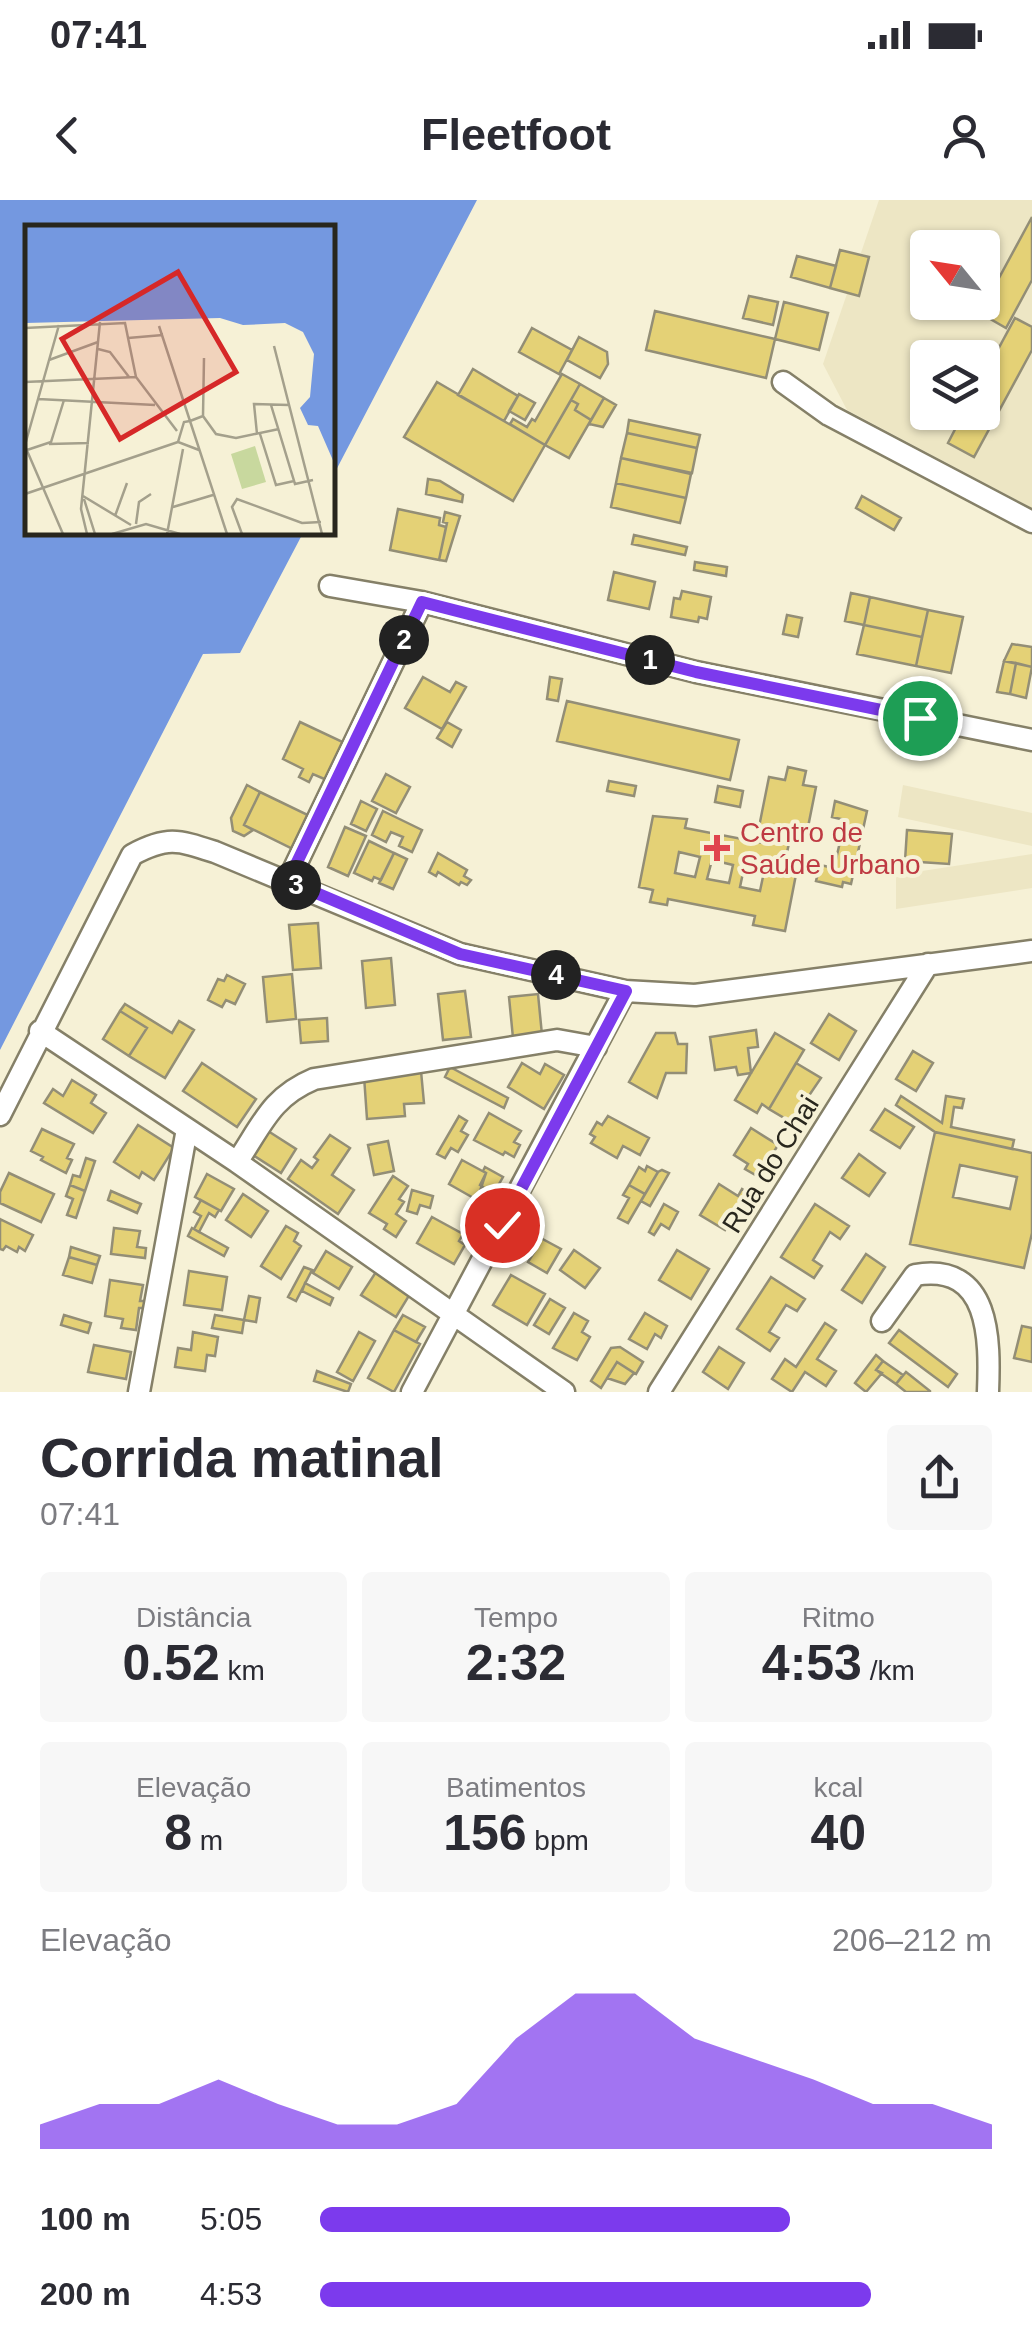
<!DOCTYPE html>
<html lang="pt">
<head>
<meta charset="utf-8">
<style>
  body { margin:0; font-family:Arial,sans-serif; background:#f7f7f7; color:#2b2b33; height:100vh; display:flex; flex-direction:column; font-size:38px; white-space:nowrap }
  * { box-sizing:border-box; margin:0 }
  p { font-size:32px; color:#7c7c81 }
  .icon { flex:none; width:55px; height:55px; fill:none; stroke:currentColor; stroke-width:2; stroke-linecap:round; stroke-linejoin:round }
  .map { position:relative; height:1192px; overflow:hidden }
  .details { display:flex; flex-direction:column; background:#fff; flex:1 }
  .details>* { flex:none }
  .needle { width:65px; rotate:300deg }
  .controls { position:absolute; left:910px; top:30px; display:grid; gap:20px }
  .controls a { display:grid; place-items:center; width:90px; height:90px; border-radius:10px; background:#fff; box-shadow:0 2px 8px #0004; font-size:50px }
  .pin { position:absolute; display:grid; place-items:center; width:85px; height:85px; color:#fff; margin:-42px; border:5px solid #fff; border-radius:50%; box-shadow:0 2px 10px #0007 }
  .km { position:absolute; width:50px; height:50px; margin:-25px; border-radius:50%; background:#222; color:#fff; font-size:28px; line-height:50px; text-align:center }
  .round { display:grid; place-items:center; flex:none; width:105px; height:105px; border-radius:10px; background:#f7f7f7 }
  .overview { display:flex; align-items:center; justify-content:space-between; height:170px; padding:0 40px }
  h1 { font-size:55px; font-weight:800; line-height:75px }
  .metrics { display:grid; grid-template-columns:repeat(3,1fr); gap:15px; height:170px; padding:10px 40px }
  .metrics div { display:grid; align-content:center; border-radius:10px; background:#f7f7f7; text-align:center }
  .metrics b { font-size:50px; font-weight:800 }
  .metrics small { font-size:28px; font-weight:400 }
  .metrics p { font-size:28px }
  .chart { height:280px; padding:20px 40px }
  .chart p { display:flex; justify-content:space-between }
  .chart svg { width:100%; height:180px; margin-top:10px; fill:#7c3aed; opacity:.7 }
  ul { padding:0 40px; list-style:none; font-size:32px }
  li { display:grid; grid-template-columns:160px 120px 1fr; align-items:center; height:75px }
  li i { height:25px; border-radius:12px; background:#7c3aed }
  .status { display:flex; justify-content:space-between; align-items:center; height:70px; padding:0 50px; background:#fff; direction:ltr }
  .status svg { height:28px; fill:currentColor }
  header { display:flex; justify-content:space-between; align-items:center; height:130px; padding:0 40px; background:#fff; font-size:45px; font-weight:800 }
  .map>svg:first-child { display:block }
  .built { fill:#ede6c4; fill-rule:evenodd }
  .water { fill:#7498e0 }
  .building { fill:#e4d176; stroke:#938e76; stroke-width:2.5; fill-rule:evenodd }
  .lines { fill:none; stroke-linecap:round; stroke-linejoin:round }
  .minor-casing { stroke:#858068; stroke-width:25 }
  .minor { stroke:#fff; stroke-width:20 }
  .route-casing { stroke:#fff; stroke-width:20 }
  .route { stroke:#7c3aed; stroke-width:12 }
  .health-dot { fill:#e0444e; stroke:#f6f1d6; stroke-width:4 }
  .labels { text-anchor:middle; stroke-width:8; stroke-linejoin:round; paint-order:stroke }
  .health-label { font-size:28px; fill:#be3a42; stroke:#f6f1d6; text-anchor:start }
  .street-label { font-size:28px; fill:#28261d; stroke:#f6f1d6 }
  .inset-road { fill:none; stroke:#a4a08c; stroke-width:2.5 }
  .view { fill:#d62828; fill-opacity:0.15; stroke:#d62828; stroke-width:5 }
  .inset-edge { fill:none; stroke:#28261d; stroke-width:5 }
</style>
</head>
<body>
<div class="status"><b>07:41</b><svg viewBox="0 0 49 12"><path d="M0 12V9h3v3zM5 12V6h3v6zM10 12V3h3v9zM15 12V0h3v12zM26 1h20v11H26zM47 4h2v5h-2z"/></svg></div>
<header><svg class="icon" aria-label="back" viewBox="0 0 24 24"><path d="M15 5l-7 7 7 7"/></svg>Fleetfoot<svg class="icon" aria-label="person" viewBox="0 0 24 24"><circle cx="12" cy="8" r="4"/><path d="M4 21q1-7 8-7t8 7"/></svg></header>
<div class="map">
<svg width="1032" height="1192" viewBox="0 0 1032 1192">
  <rect width="100%" height="100%" fill="#f6f1d6"/>
  <path class="built" d="M879,0H1032V308L847,210L823,164ZM928,48H982V102H928ZM928,158H982V212H928Z
    M903,585L1032,613V646L898,617Z
    M1032,654V688L896,709V675Z"/>
  <path class="water" d="M0,0H477L333,276L332,28H28V332L303,333L240,453L203,454L0,850Z"/>
  <path class="building" d="M1032,17V80L1006,128L980,113Z
    M840,50L869,57L859,96L830,88Z
    M797,56L836,66L830,88L791,77Z
    M749,96L778,102L773,125L743,118Z
    M784,102L828,113L819,150L775,139Z
    M655,111L775,139L766,178L646,150Z
    M1015,118L1032,127V150L974,257L948,243L964,212H982V179Z
    M532,128L572,150L559,174L519,152Z
    M579,137L607,152L608,164L600,178L567,160Z
    M473,169L518,196L504,221L458,195Z
    M562,174L580,184L545,245L510,224L513,219L527,227L532,219L535,221Z
    M437,182L545,245L513,301L404,237Z
    M580,184L604,198L591,220L575,210L578,204L571,200Z
    M519,194L535,203L525,220L509,211Z
    M604,198L616,205L603,227L589,224Z
    M571,200L578,204L575,210L591,220L569,258L545,245Z
    M629,220L700,235L697,248L627,233Z
    M627,233L697,248L692,273L621,258Z
    M621,258L691,274L686,298L616,283Z
    M428,279L440,281L463,295L462,302L426,294Z
    M616,283L686,298L680,323L611,307Z
    M862,296L901,318L894,330L856,308Z
    M398,309L440,318L439,325L446,327L439,360L390,350Z
    M445,312L460,316L446,361L439,360L447,323L443,322Z
    M634,335L687,347L685,355L632,344Z
    M695,362L727,367L726,376L694,370Z
    M614,372L655,382L649,409L608,400Z
    M682,391L711,397L707,419L699,417L698,422L671,417L674,398L680,399Z
    M851,393L870,397L864,425L845,421Z
    M870,397L928,410L922,437L864,425Z
    M928,410L963,417L951,473L916,466Z
    M787,415L802,418L798,437L783,434Z
    M864,425L922,437L916,466L857,454Z
    M1012,444L1032,447V467L1004,461Z
    M1004,461L1016,463L1010,494L997,492Z
    M1016,463L1032,467L1026,498L1010,494Z
    M423,477L450,492L456,482L466,487L442,529L405,508Z
    M550,477L562,479L558,501L547,499Z
    M567,501L739,540L730,580L557,541Z
    M300,522L347,544L329,581L313,574L309,582L299,577L303,569L283,559Z
    M447,522L461,530L452,547L437,538Z
    M788,567L806,571L803,585L816,587L806,637L791,634L786,657L799,659L785,731L753,725L755,716L668,699L667,705L650,702L653,690L639,687L653,616L687,619L685,628L768,644L771,630L759,627L769,577L785,580ZM679,652L700,657L695,677L675,673ZM712,660L733,665L729,683L707,679ZM744,668L764,672L760,691L740,687Z
    M386,574L410,587L396,613L372,601Z
    M609,581L636,586L634,596L607,591Z
    M247,585L260,592L244,625L253,630L244,636L233,631L231,618Z
    M718,586L743,591L740,607L715,602Z
    M260,592L312,617L295,650L244,625Z
    M361,601L377,609L366,631L351,624Z
    M835,601L867,611L851,684L843,682L842,687L816,681L820,665L834,668L845,620L832,617Z
    M383,611L422,630L412,652L399,646L403,637L391,632L386,642L372,635Z
    M345,627L366,636L348,676L328,667Z
    M907,630L952,634L949,664L905,661Z
    M369,641L394,653L381,680L374,677L372,681L354,673Z
    M394,653L407,659L393,689L379,683Z
    M438,653L467,670L464,676L471,680L467,685L461,682L459,685L438,672L436,676L429,672Z
    M318,723L321,768L293,770L289,725Z
    M391,758L395,805L366,808L362,761Z
    M292,774L296,819L267,822L263,777Z
    M227,775L245,784L235,804L226,800L222,807L208,800L218,779L224,781Z
    M465,791L471,837L443,840L438,794Z
    M538,794L542,835L513,838L509,797Z
    M125,804L172,833L179,821L194,830L165,878L129,856L147,828L120,811Z
    M120,811L147,828L129,856L103,839Z
    M829,814L856,831L839,860L811,843Z
    M327,818L328,841L301,843L299,820Z
    M756,830L758,847L748,848L751,873L738,875L736,867L715,870L710,837Z
    M656,833H675L678,844H687L686,873H666L657,898L629,882Z
    M775,833L804,850L769,909L762,904L757,913L735,900Z
    M913,851L933,863L916,891L896,879Z
    M202,863L256,899L237,927L183,891Z
    M522,863L540,874L545,864L564,875L544,909L508,887Z
    M796,863L821,878L791,922L769,909Z
    M450,867L508,898L504,908L445,877Z
    M421,871L424,903L404,904L405,916L367,919L364,876Z
    M72,880L96,895L91,903L106,913L93,933L44,903L53,889L63,896Z
    M901,896L942,923L946,896L964,899L962,908L954,907L951,927L1014,940L1012,949L935,932L896,905Z
    M885,909L914,927L900,948L871,930Z
    M489,913L521,931L514,942L520,945L514,957L505,952L503,955L474,940Z
    M459,916L467,921L461,931L468,935L458,952L451,948L445,958L437,954Z
    M608,916L649,938L640,955L623,946L617,958L591,943L595,937L590,934L597,922L602,925Z
    M138,925L174,948L154,980L142,972L139,978L114,962Z
    M751,928L778,945L759,977L745,969L748,964L734,955Z
    M42,929L74,944L67,958L72,960L66,973L41,960L43,957L31,951Z
    M268,931L296,949L281,973L253,955Z
    M935,932L1032,953V1033L1024,1068L910,1044ZM960,965L1017,977L1010,1009L953,997Z
    M330,935L350,948L332,975L354,990L338,1014L288,979L301,960L312,968L318,960L314,957Z
    M388,941L394,971L374,975L368,945Z
    M859,954L885,973L869,996L842,978Z
    M86,958L95,961L85,991L70,985L73,975L80,977Z
    M462,960L486,973L477,1000L449,984Z
    M647,966L658,972L645,994L629,985L639,967L645,971Z
    M485,967L503,977L487,1005L477,1000L483,987L480,985L486,973L483,971Z
    M662,970L669,973L650,1006L641,1001L658,972Z
    M9,973L54,994L41,1022L0,1003V992Z
    M207,974L234,989L221,1011L195,997Z
    M393,976L408,986L399,999L404,1002L396,1014L406,1021L396,1037L384,1029L387,1024L369,1013Z
    M719,984L738,996L742,989L753,996L748,1004L742,1001L725,1030L700,1015Z
    M70,985L85,991L76,1018L67,1015L73,999L66,996Z
    M629,985L645,994L628,1023L618,1018L629,998L623,995Z
    M412,990L433,996L430,1008L420,1005L417,1014L407,1011Z
    M111,991L141,1004L137,1013L108,1000Z
    M243,994L268,1011L251,1037L226,1020Z
    M201,1000L219,1010L215,1017L209,1013L199,1032L194,1029L201,1016L194,1012Z
    M664,1004L678,1012L669,1029L661,1024L654,1035L649,1032Z
    M815,1004L849,1026L840,1039L830,1032L813,1060L822,1066L814,1078L781,1057Z
    M432,1017L463,1034L459,1041L465,1045L454,1064L417,1043Z
    M0,1019L33,1035L25,1051L19,1047L17,1052L6,1046L3,1050L0,1049Z
    M286,1026L298,1033L294,1041L301,1046L281,1079L261,1066Z
    M114,1028L140,1031L137,1047L146,1048L145,1058L111,1054Z
    M192,1028L228,1048L224,1056L188,1036Z
    M537,1036L561,1049L547,1073L528,1062L536,1049L531,1047Z
    M71,1047L100,1056L97,1065L69,1057Z
    M574,1050L600,1068L585,1088L560,1070Z
    M677,1050L709,1069L691,1099L659,1080Z
    M326,1051L352,1067L339,1089L313,1073Z
    M866,1054L885,1067L862,1103L842,1090Z
    M69,1057L97,1065L92,1083L63,1075Z
    M304,1067L312,1070L296,1101L288,1097Z
    M189,1071L227,1077L222,1110L184,1105Z
    M376,1072L410,1094L396,1117L361,1095Z
    M511,1075L545,1094L527,1125L493,1105Z
    M771,1077L805,1099L797,1111L786,1105L769,1132L779,1138L770,1151L737,1129Z
    M110,1080L143,1085L140,1101H145L144,1108H139L136,1130L121,1128L123,1119L105,1116Z
    M305,1083L333,1098L330,1105L302,1091Z
    M249,1096L260,1098L256,1122L244,1120Z
    M550,1099L565,1108L549,1134L534,1125Z
    M574,1113L588,1121L582,1132L590,1137L577,1160L553,1148Z
    M645,1113L667,1126L661,1138L655,1134L647,1149L629,1139Z
    M64,1115L91,1123L88,1133L61,1125Z
    M215,1115L244,1120L242,1133L212,1128Z
    M403,1115L425,1127L416,1142L394,1130Z
    M825,1123L836,1130L817,1159L836,1171L826,1186L805,1172L792,1192L772,1179L785,1159L796,1167Z
    M1022,1126L1032,1128V1162L1014,1158Z
    M394,1130L420,1144L394,1192L368,1178Z
    M899,1130L957,1174L948,1187L889,1143Z
    M193,1132L218,1137L215,1156L207,1155L205,1171L175,1167L178,1148L191,1150Z
    M359,1132L375,1141L353,1181L337,1172Z
    M94,1145L131,1152L126,1179L88,1172Z
    M620,1147L643,1162L636,1174L617,1162L601,1188L591,1181L611,1148Z
    M719,1147L744,1163L728,1189L703,1172Z
    M876,1155L883,1161L876,1170L882,1173L866,1192L855,1183Z
    M883,1161L903,1175L896,1184L876,1170Z
    M617,1162L634,1173L625,1184L607,1178Z
    M317,1171L351,1184L348,1192L314,1181Z
    M906,1172L930,1191V1192H906L896,1184Z"/>
  <g class="lines">
    <defs>
      <path id="minor" d="M783,182L829,215L1032,322
        M330,386L422,402L696,472L1032,540
        M288,681L422,402
        M40,831L237,962L564,1192
        M0,915L132,655C167,636 178,640 215,652L460,754L625,791L695,795L1032,751
        M237,962C262,925 271,897 314,879L557,840L596,847
        M882,1121L915,1075C991,1062 990,1140 988,1192
        M139,1192L187,929
        M412,1192L625,791
        M659,1192L928,764"/>
    </defs>
    <use href="#minor" class="minor-casing"/>
    <use href="#minor" class="minor"/>
  </g>
  <g class="lines">
    <defs>
      <path id="route" d="M502,1025L626,791L460,754L288,681L422,402L696,472L920,518"/>
    </defs>
    <use href="#route" class="route-casing"/>
    <use href="#route" class="route"/>
  </g>
  <path class="health-dot" d="M712 633h10v10h10v10h-10v10h-10v-10h-10v-10h10z"/>
  <g class="labels">
    <g class="health-label">
      <text x="740" y="642">Centro de<tspan x="740" dy="32">Saúde Urbano</tspan></text>
    </g>
    <g class="street-label">
      <text transform="translate(770 964) rotate(-58)" y="10">Rua do Chai</text>
    </g>
  </g>
  <g transform="translate(25 25)">
    <rect width="310" height="310" fill="#f6f1d6"/>
    <path d="M230,221L241,257L217,264L206,229Z" fill="#c8d89e"/>
    <path d="M0,1H310V240L293,201L283,200L275,183L285,172L289,129L278,107L260,98L218,100L195,93L0,98Z" fill="#7498e0"/>
    <path class="inset-road" d="M134,101L165,196L178,191M0,103L100,98L111,152L152,206M103,113L138,110M249,121L297,309M73,124L85,127L104,152M179,133L178,191L191,209L211,213L254,204M24,135L73,117M0,157L111,152M13,174L130,180M246,180L270,259L288,255M232,209L229,179L264,180M235,209L251,260L269,256M24,219L64,218M0,220L34,100M0,221L38,309M2,225L26,217L39,175M174,225L153,217L159,197L165,196L202,309M0,269L153,217M58,271L106,300M59,274L70,309M148,282L188,270M90,291L102,258M111,299L114,277L126,269M62,309L56,284L75,97M87,309L121,299L155,309M142,309L158,224M217,309L207,282L212,274L277,298L296,297"/>
    <path class="view" d="M153,47L211,147L95,214L37,114Z"/>
    <rect width="310" height="310" class="inset-edge"/>
  </g>
</svg>
<div class="controls">
<a><svg class="needle" viewBox="-14 -14 28 28"><path d="M0-13l5 13h-10z" fill="#e53935"/><path d="M0 13l5-13h-10z" fill="#7c7c81"/></svg></a>
<a><svg class="icon" aria-label="layers" viewBox="0 0 24 24"><path d="M12 4l9 5-9 5-9-5zM3 14l9 5 9-5"/></svg></a>
</div>
<div class="pin" style="left:920px;top:518px;background:#1e9e55"><svg class="icon" aria-label="arrive" viewBox="0 0 24 24"><path d="M6 21V4h12l-3 4 3 4H6"/></svg></div>
<div class="pin" style="left:502px;top:1025px;background:#d93025"><svg class="icon" aria-label="check" viewBox="0 0 24 24"><path d="M5 12l5 5 9-10"/></svg></div>
<b class="km" style="left:650px;top:460px">1</b>
<b class="km" style="left:404px;top:440px">2</b>
<b class="km" style="left:296px;top:685px">3</b>
<b class="km" style="left:556px;top:775px">4</b>
</div>
<section class="details">
<div class="overview"><div><h1>Corrida matinal</h1><p>07:41</p></div><a class="round"><svg class="icon" aria-label="share" viewBox="0 0 24 24"><path d="M12 15V3M7 8l5-5 5 5M5 13v7h14v-7"/></svg></a></div>
<div class="metrics">
<div><p>Distância</p><b>0.52<small> km</small></b></div>
<div><p>Tempo</p><b>2:32</b></div>
<div><p>Ritmo</p><b>4:53<small> /km</small></b></div>
</div>
<div class="metrics">
<div><p>Elevação</p><b>8<small> m</small></b></div>
<div><p>Batimentos</p><b>156<small> bpm</small></b></div>
<div><p>kcal</p><b>40</b></div>
</div>
<div class="chart"><p><span>Elevação</span>206–212 m</p>
<svg viewBox="0 0 160 44" preserveAspectRatio="none"><path d="M0 44V38L10 33L20 33L30 27L40 33L50 38L60 38L70 33L80 17L90 6L100 6L110 17L120 22L130 27L140 33L150 33L160 38V44z"/></svg>
</div>
<ul>
<li><b>100 m</b>5:05<i style="width:70%"></i></li>
<li><b>200 m</b>4:53<i style="width:82%"></i></li>
</ul>
</section>
</body>
</html>
